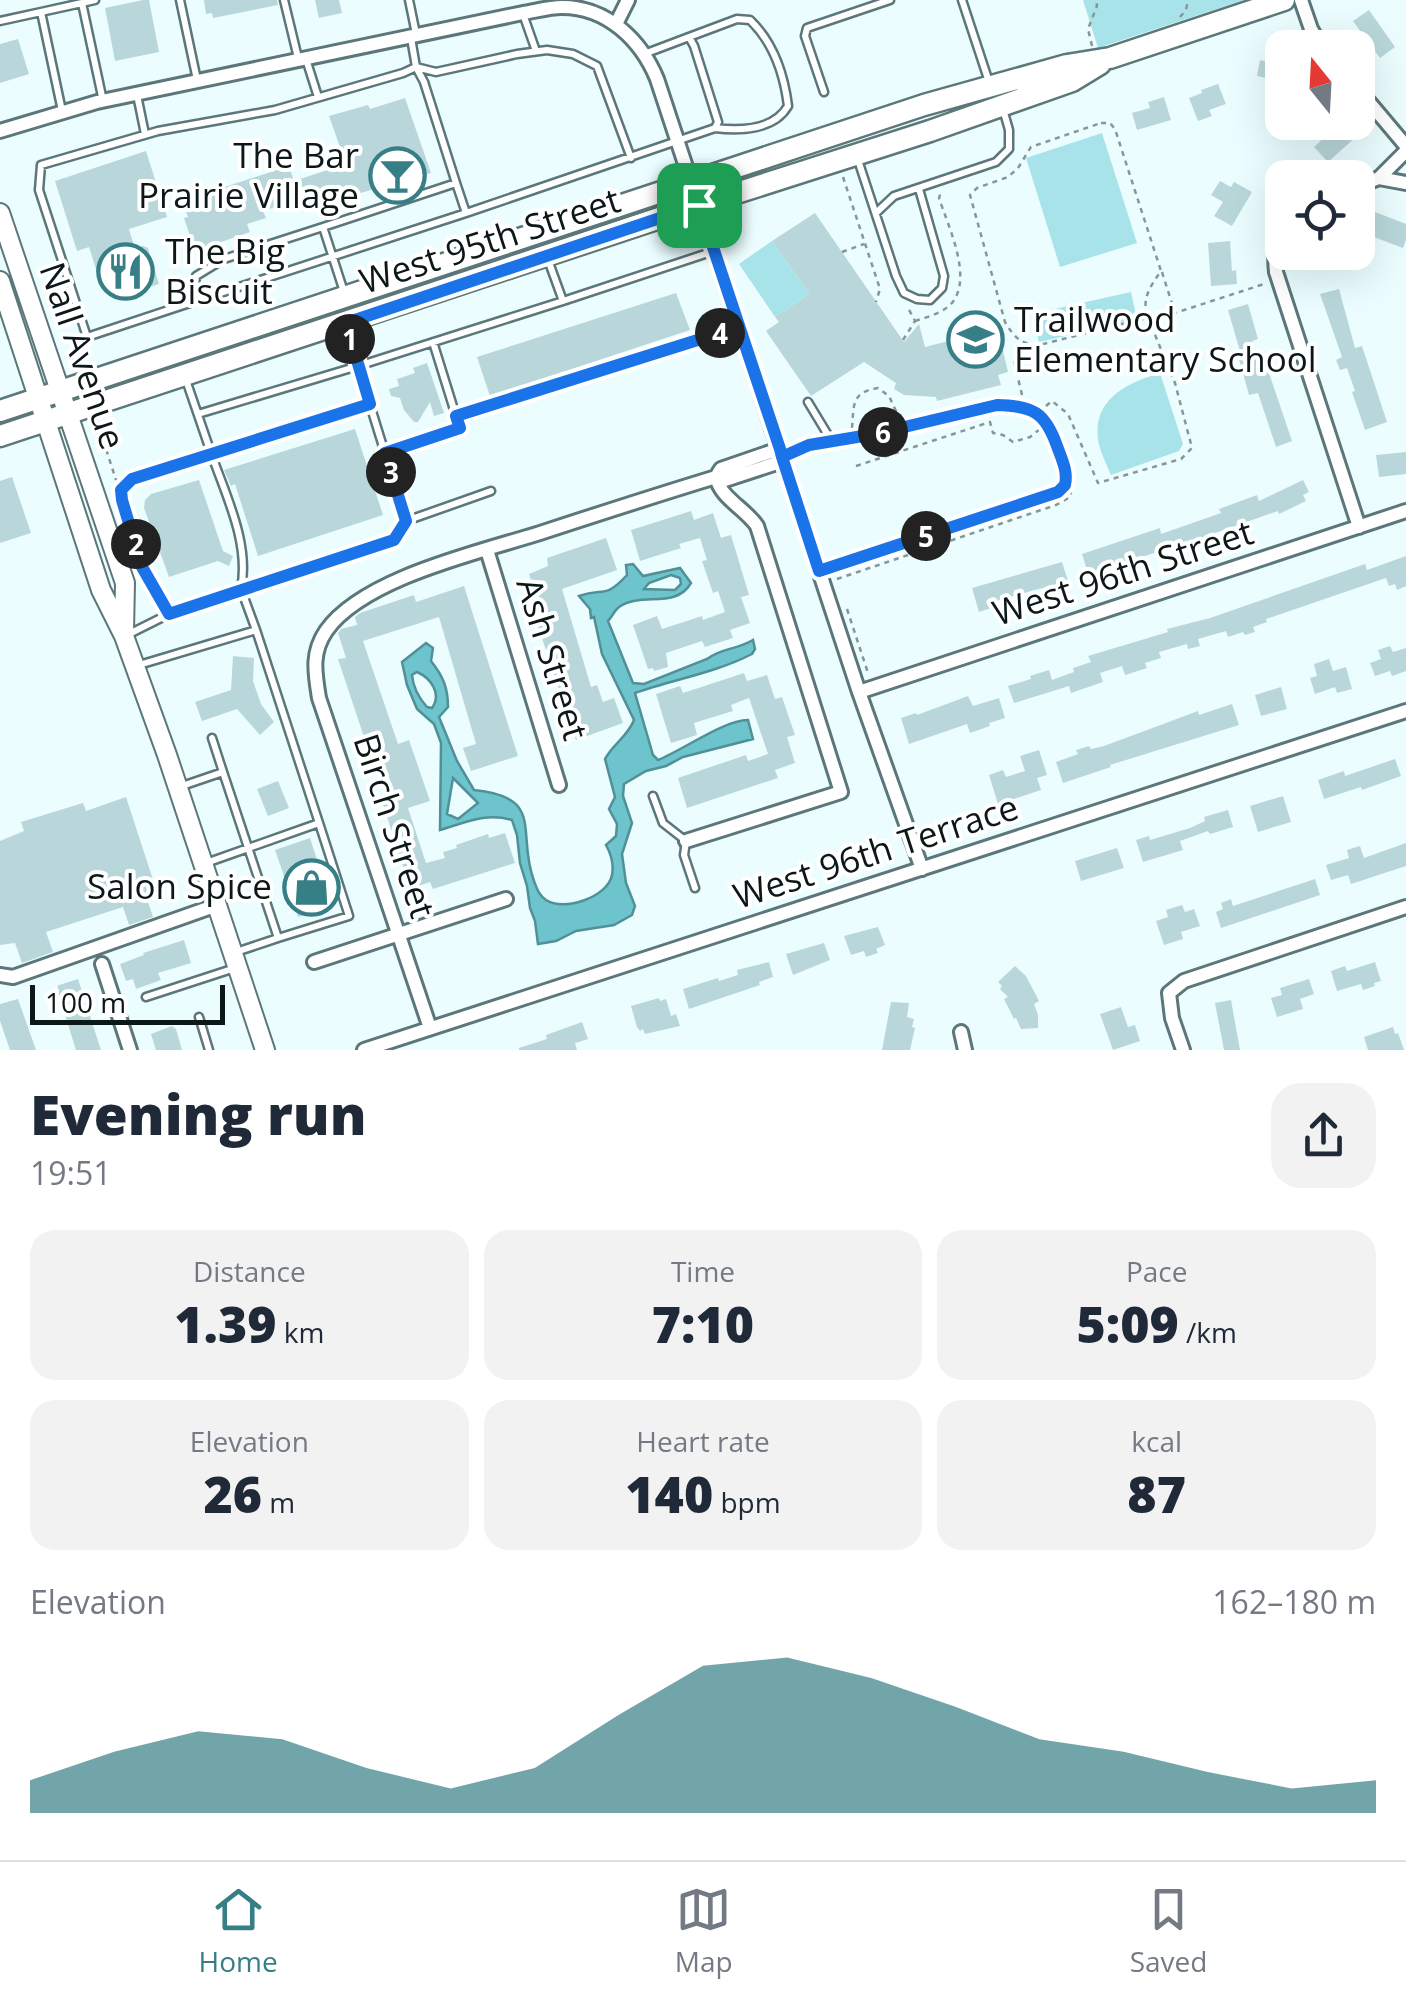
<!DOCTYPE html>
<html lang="en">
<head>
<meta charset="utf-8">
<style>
  body { margin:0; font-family:"Open Sans",sans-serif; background:#f2f2f3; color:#1f2937; height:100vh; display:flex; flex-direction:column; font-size:38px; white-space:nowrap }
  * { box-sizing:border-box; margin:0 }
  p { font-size:32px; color:#747a83 }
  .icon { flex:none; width:55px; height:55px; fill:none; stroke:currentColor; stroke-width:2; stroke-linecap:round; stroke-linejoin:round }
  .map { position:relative; height:1050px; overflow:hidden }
  .drawer { display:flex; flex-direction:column; background:#fff; flex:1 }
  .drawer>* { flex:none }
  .needle { width:65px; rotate:342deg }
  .tools { position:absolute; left:1265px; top:30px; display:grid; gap:20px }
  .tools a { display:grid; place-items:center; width:110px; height:110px; border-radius:20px; background:#fff; box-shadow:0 10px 40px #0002; font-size:50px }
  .scale { position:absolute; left:30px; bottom:25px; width:195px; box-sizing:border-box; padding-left:10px; border:5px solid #0c1718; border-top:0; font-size:28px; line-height:35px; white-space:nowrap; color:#0c1718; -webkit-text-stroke:8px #fff; paint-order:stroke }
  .pin { position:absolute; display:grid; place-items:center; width:85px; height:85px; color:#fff; margin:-42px; border-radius:20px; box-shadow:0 5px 15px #0006 }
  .km { position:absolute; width:50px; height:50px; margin:-25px; border-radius:50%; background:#222; color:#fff; font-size:28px; line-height:50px; text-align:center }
  .round { display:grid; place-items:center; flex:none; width:105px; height:105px; border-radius:30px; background:#f2f2f3 }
  .headline { display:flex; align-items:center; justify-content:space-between; height:170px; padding:0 30px }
  h1 { font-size:55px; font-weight:800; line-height:75px }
  .figures { display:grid; grid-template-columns:repeat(3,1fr); gap:15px; height:170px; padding:10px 30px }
  .figures div { display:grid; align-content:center; border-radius:25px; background:#f2f2f3; text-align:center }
  .figures b { font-size:50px; font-weight:800 }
  .figures small { font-size:28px; font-weight:400 }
  .figures p { font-size:28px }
  .chart { height:280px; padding:20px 30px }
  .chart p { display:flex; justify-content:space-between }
  .chart svg { width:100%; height:180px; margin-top:10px; fill:#367f86; opacity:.7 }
  .tabs { display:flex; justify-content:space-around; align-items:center; height:140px; border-top:2px solid #e0e1e3; background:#fff; font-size:28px; color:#747a83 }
  .tabs a { display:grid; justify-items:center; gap:5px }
  .tabs .selected { color:#367f86 }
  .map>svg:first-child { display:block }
  .green { fill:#a8e3e9 }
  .water { fill:#6dc4cd; stroke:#509097; stroke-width:2.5; fill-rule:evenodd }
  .building { fill:#b9d7da }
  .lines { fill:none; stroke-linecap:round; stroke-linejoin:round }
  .service-casing { stroke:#5c777a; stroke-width:11 }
  .minor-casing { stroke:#5c777a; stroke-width:18 }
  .secondary-casing { stroke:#5c777a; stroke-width:22 }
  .primary-casing { stroke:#5c777a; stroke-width:25 }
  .path { stroke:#879697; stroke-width:2.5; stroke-dasharray:5 5; stroke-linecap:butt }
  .service { stroke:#fff; stroke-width:6 }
  .minor { stroke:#fff; stroke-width:12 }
  .secondary { stroke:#fff; stroke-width:18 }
  .primary { stroke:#fff; stroke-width:20 }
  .route-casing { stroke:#fff; stroke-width:20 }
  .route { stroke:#1a73e8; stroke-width:12 }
  .labels { text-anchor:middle; stroke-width:8; stroke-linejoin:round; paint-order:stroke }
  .poi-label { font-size:35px; fill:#0c1718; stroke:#fff; text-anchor:end }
  .street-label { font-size:35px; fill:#0c1718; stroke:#fff }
</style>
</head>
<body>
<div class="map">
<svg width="1406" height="1050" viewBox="0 0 1406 1050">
  <rect width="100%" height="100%" fill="#ebfdff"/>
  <path class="green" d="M1083,0H1244L1098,48Z
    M1102,133L1137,243L1060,267L1026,158Z
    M772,241L809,294L775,317L739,264Z
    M1131,292L1137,320L1039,342L1032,314Z
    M1160,373L1183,444L1179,451L1111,475C1107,466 1102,455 1099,445C1090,401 1124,384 1160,373Z"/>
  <path class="water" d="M633,564L643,576L680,568L691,583C675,610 642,591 619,607C614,611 612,617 608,621L633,683L644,684L707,659C721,648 736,650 753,640L755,649L752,654C715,673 675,679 635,693L653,755L658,760C683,750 724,720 748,720L753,739L683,757L666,766L646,771L624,784L623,796L632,823L622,854L626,883L635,906L632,915L614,925L576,931L556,941L538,944L535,921L530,908L527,886L520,863L517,835L512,820C485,812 465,823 440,830L441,743L434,724L417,709L407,685L402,662L426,643L433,648L431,661C443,676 448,688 448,707L439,717L457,761L474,790C546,797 516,833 534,881C537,889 539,895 546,900C564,912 608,897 612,875C614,864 611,854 606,845L616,836L617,824L609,809L615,797L605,759C613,744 628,736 634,720L602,654L594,617L591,618L590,609L579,596C604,587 604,600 627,575L626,565ZM671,575L680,578L681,584L675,590L644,589L649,583ZM417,672C431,678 442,694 432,708L427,707C419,698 413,687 412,675ZM453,778L478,803L458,819L447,814Z"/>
  <path class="building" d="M143,0H149L159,52L115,61L105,8Z
    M204,0H277L278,5L213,18L212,13L206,14Z
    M315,0H339L342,13L319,18Z
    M1369,10L1395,47L1380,58L1353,21Z
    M18,39L29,74L0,83V44Z
    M1260,60L1282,65V81L1257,76Z
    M1218,84L1226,104L1209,110L1212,116L1198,121L1189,98L1202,93L1201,90Z
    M1164,97L1171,120L1137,130L1132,113L1150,108L1148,102Z
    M405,98L431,173L357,194L358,197L321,209L313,186L279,197L281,205L263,211L266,218L247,224L250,232L195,251L184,218L188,217L182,201L289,166L294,181L346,164L329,116L368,105L370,109Z
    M1341,122H1345L1357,136L1328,162L1314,147Z
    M146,151L167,217L129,229L135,249L143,246L148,248L159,284L117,298V295L113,296L110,285L102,288L89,247L77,251L55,181Z
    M1220,181L1231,187L1234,182L1252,192L1232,226L1214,216L1223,202L1211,195Z
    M1375,212L1406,224V240L1403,248L1366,234Z
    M815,213L904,342L919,324L925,347L987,331L990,344L1001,342L1008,372L998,375L1001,385L937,401L936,397L904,395L894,389L896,383L864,362L811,396L766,331L779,322L775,317L809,294L772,241Z
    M1230,241L1232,271L1236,270L1237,284L1211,286L1208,243Z
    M1313,252H1336L1335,265L1312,263Z
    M1339,289L1355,348L1362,346L1387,422L1365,430L1352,392L1355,391L1347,368L1340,370L1336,360L1342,357L1320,294Z
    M676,293L690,330L490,396L477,357Z
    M1248,304L1258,339L1252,341L1261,372L1268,370L1292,441L1276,447L1258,393L1249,395L1239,359L1242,358L1228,310Z
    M427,363L444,413L434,416L430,402L418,422H414L404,410L400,398L391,396L389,389L399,386L397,379L415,373L413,368Z
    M355,429L383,515L258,556L235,484L231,486L224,470Z
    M1406,452V474L1379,477L1376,455Z
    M12,477L31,533L0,543V481Z
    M199,480L223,551L233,556L229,566L218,561L169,577L144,508L145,500L151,494Z
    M1303,480L1309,492L1303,495L1306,501L1279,514L1278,511L1181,545L1088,573L1082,554L1160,528L1161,534L1221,513L1219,509L1257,495L1259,501Z
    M691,511L694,520L713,513L721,538L731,535L749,595L741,597L750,623L730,630L733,638L705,647L702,641L666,653L668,667L654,671L653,668L648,669L633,625L657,616L662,629L702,616L703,620L725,612L718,591L713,593L702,561L707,560L700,538L679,544L681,548L640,561L631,530Z
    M606,538L617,570L562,589L591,687L597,685L603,702L614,698L623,723L576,740L530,602L537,599L529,574L548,566L547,558Z
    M1406,556V586L1397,590L1395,584L1389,586L1386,578L1266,619L1267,622L1253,627L1255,632L1245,635L1243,632L1228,637L1226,631L1198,639L1200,646L1188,649L1187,644L1159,652L1161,658L1145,663L1147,668L1125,675L1122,666L1100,673L1103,682L1071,693L1069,686L1014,703L1008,686L1031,679L1030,676L1049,670L1052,680L1074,672L1073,668L1091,662L1088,656L1168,632L1167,629L1210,618L1365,564L1367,570Z
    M1062,562L1068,581L992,602L994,607L979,612L972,588Z
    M464,586L518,756L471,771L463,748L476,744L439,617L363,641L398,744L409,740L430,801L408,808L426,863L445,858L443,852L457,848L456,845L488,834L489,838L505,833L515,863L433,889L430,882L410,889L382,801L396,796L376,743L367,746L338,659L346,658L338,633L341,629L357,625L355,617L360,613L414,595L416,602Z
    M1390,646L1393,652L1406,648V671L1392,676L1390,671L1375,676L1370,663L1381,659L1378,650Z
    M233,656L254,658L253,681L261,704L274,722L260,735L237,709L202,721L195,702L231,690Z
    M1329,659L1333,671L1346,667L1352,689L1337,693L1335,687L1315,694L1310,678L1317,676L1314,664Z
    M744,673L747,681L767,675L775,699L782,697L795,735L787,737L795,763L775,770L778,778L687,808L678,778L746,755L748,761L768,754L749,698L731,705L733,711L694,723L697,735L671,743L656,694L680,686L683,693Z
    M1281,687L1287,709L1261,716L1255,695Z
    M968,696L973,706L999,698L1005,718L989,723L990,726L970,733L967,724L909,744L901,718L916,713L917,715Z
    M1232,704L1239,725L1110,765L1111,767L1063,783L1056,762L1078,754L1076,750L1089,746L1091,749L1104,746L1198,711L1199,715Z
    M1039,750L1047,775L1037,778L1041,790L998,804L989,775L1003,770L1006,777L1025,771L1020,756Z
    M1395,759L1401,776L1362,790L1361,787L1324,799L1318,780L1344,771L1345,776Z
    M278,781L289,808L268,816L257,789Z
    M1283,796L1291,822L1258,832L1250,806Z
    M126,797L158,895L147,899L153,917L129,925L123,907L46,932L53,952L22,963L15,943L0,945V841L24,831L21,822L83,803L86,811Z
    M1228,810L1233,827L1210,834L1208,831L1180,841L1183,850L1143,862L1136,840L1149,836L1150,840L1190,828L1205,821L1204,817Z
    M310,838L332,906L298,917L275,850Z
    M1406,843V866L1351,884L1348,875L1331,880L1326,865L1349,858L1347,850L1360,846L1364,858Z
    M1117,848L1124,868L1081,881L1075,861Z
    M1315,879L1320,895L1221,928L1216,912L1223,909L1221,903L1231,899L1233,906Z
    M1182,905L1185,912L1194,909L1200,926L1181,932L1183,939L1164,945L1156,921L1168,917L1166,910Z
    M878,927L885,945L876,949L878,953L866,957L864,951L851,955L844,936Z
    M184,940L191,963L158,973L161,980L136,989L133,979L126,981L120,964L144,955L143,953Z
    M824,943L830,960L793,975L786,954Z
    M769,962L773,977L759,982L760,985L689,1009L683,989L718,978L719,981L738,975L737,970Z
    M1375,962L1381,981L1374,983L1375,986L1363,990L1361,984L1337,991L1331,971L1345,966L1347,971Z
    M1015,966L1026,976L1039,1001L1034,1004L1038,1015V1028L1021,1029L1016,1018L1014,1019L1004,999L1008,997L1000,989L1002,986L998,982Z
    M78,979L101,1050H76L56,986Z
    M1309,979L1314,994L1300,999L1303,1009L1277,1017L1271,998L1282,995L1280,988Z
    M659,998L660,1001L666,999L671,1016L676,1014L680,1026L645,1034L643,1029L640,1031L637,1027L631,1006Z
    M18,999L36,1050H10L0,1021V1004Z
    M1231,1000L1240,1050H1224L1215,1003Z
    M891,1002L909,1003L907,1017L914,1019L912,1027L915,1028L910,1050H882Z
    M1121,1007L1128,1027L1135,1025L1140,1041L1113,1050L1100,1014Z
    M582,1022L588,1039L575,1043L577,1050H519V1048L547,1039L546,1035Z
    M172,1026L176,1029L182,1050H156L151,1034Z
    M1393,1027L1395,1034L1398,1033L1404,1050H1368L1364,1037Z"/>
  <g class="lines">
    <defs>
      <path id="service" d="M180,0L197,80
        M284,0L298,58
        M409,0L416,34
        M962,0L990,85
        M82,3L95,0
        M41,12L82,3L103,101
        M523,14L536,51
        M0,21L41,12L62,111
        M689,37L737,19L750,20C774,43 784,74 788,106C774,130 740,131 715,128
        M411,38L416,67L436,72L517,54L547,50L573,54L597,66L631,158
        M306,59L318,97
        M824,92L805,36L807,28L890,0
        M137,95L145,134
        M858,160L896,276L904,293L917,299L930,300L942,288L944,276L919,189
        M466,213L715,128L718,122L694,46L689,37L644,54
        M876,213L894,196L996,162L1009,149V130L1003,109
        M345,295L323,227L456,183L466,213C339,254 213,295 87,337L39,190L41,165L158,131L275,110L403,73L416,67L424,82L456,183
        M563,301L714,251
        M193,302L196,276L224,259L323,227
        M808,402L831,440
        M198,414L358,366L347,326
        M456,416L738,327
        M385,453L460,429L433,342
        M783,456L809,445L875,434L997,405C1007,405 1019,404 1029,408C1051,418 1069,462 1065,485L1058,492L820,570
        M491,491L406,521L358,366L563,301L547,257
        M169,614L241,589C250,543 226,496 211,453L370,404
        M129,634L169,614L142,567L121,490L132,479L211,453L185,377
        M139,665L256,630L241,589L394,540L406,521
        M223,772L278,938L236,952
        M179,787L223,772L212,738
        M653,796L663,823L686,841L684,855L695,888
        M206,863L319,823L256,630
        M278,938L349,916L319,823
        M146,997L235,968
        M199,1017L209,1050"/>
      <path id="minor" d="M1301,0L1311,29L1322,48
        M616,24L628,0
        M1358,89L1406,146
        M0,131L97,102L523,13C536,11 549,7 562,7C607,7 641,40 657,79L859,692L922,869
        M1379,178L1406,183
        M1358,186L1379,178L1406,151
        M1282,227C1276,243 1274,255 1276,272L1359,527
        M716,477L721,469L779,449
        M487,550L559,785
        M859,692L1406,511
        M686,841L841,792L757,526C745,508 721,499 716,477
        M314,962L506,899
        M102,964L130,1050
        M0,975L13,977L217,905
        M430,1028L319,698C315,673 311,653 326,631C363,578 480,552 540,533C598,514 657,495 716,477L725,480L783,461
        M961,1032L965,1050
        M364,1050L1406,711
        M1183,1050L1172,1018L1169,993L1184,981L1406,907"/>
      <path id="secondary" d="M0,213L125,583L124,631
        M0,281L101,590L124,636L167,755L265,1050"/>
      <path id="primary" d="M0,411L924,105L1067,65L1110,58L1284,0
        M0,436L699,205L930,131L1072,81L1100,64"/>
    </defs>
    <use href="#service" class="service-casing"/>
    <use href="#minor" class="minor-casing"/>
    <use href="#secondary" class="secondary-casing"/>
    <use href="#primary" class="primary-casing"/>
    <path class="path" d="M1180,17L1186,10L1188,0
      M1092,46L1088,29L1097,6L1096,0
      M1101,123H1110L1115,129L1161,271C1150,287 1142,297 1147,318L1039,345C1021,345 1014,337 1005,322L970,195L977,188L1008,177L1018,168L1031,147Z
      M843,177L880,289L876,302
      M842,252L864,244
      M1162,272L1175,313L1264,284
      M915,321C928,317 942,313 951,304C974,279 948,226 939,198L941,192
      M903,340L915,321L907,306
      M1022,395L1013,357L1041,350
      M1046,406L1052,401L1068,414L1098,483L1181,459L1192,448L1175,383L1148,318
      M97,421L116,480
      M852,428C854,405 851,392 878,388L889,396L900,420
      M856,466L990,422L993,433L1003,435L1013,442L1030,437L1040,429
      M837,579L1056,505L1070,497L1071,492
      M847,609L868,673"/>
    <use href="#service" class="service"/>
    <use href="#minor" class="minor"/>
    <use href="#secondary" class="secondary"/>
    <use href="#primary" class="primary"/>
  </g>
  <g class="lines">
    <defs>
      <path id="route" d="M699,205L346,323L370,404L132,479L121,490L122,500L142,567L169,614L394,540L406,521L385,453L460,428L456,416L739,327L780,449L782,457L819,571L1058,492L1065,485C1068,471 1062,460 1057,446C1045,412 1033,406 997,405L875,434L809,445L782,457L780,449L699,205"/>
    </defs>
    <use href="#route" class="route-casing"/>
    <use href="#route" class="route"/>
  </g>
  <defs>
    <symbol id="bar-ring" viewBox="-11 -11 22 22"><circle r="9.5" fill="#fff" stroke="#367f86" stroke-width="1.5"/><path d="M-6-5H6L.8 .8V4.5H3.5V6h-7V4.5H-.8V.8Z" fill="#367f86"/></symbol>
    <symbol id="restaurant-ring" viewBox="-11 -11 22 22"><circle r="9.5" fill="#fff" stroke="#367f86" stroke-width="1.5"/><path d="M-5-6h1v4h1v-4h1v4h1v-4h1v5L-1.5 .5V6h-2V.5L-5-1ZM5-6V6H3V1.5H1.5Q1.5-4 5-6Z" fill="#367f86"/></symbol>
    <symbol id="school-ring" viewBox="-11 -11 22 22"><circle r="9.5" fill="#fff" stroke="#367f86" stroke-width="1.5"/><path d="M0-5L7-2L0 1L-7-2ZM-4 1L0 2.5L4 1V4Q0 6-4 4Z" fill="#367f86"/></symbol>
    <symbol id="shop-ring" viewBox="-11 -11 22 22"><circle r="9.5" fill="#fff" stroke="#367f86" stroke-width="1.5"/><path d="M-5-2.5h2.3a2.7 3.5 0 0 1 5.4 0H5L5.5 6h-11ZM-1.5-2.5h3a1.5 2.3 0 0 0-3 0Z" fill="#367f86"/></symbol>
  </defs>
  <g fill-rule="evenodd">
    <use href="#bar-ring" x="366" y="144" width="63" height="63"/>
    <use href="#restaurant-ring" x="94" y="240" width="63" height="63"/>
    <use href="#school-ring" x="944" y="308" width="63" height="63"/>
    <use href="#shop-ring" x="280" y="856" width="63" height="63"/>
  </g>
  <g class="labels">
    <g class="poi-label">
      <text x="359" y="168">The Bar<tspan x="359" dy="40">Prairie Village</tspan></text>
      <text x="165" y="264" text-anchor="start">The Big<tspan x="165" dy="40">Biscuit</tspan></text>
      <text x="1014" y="332" text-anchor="start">Trailwood<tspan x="1014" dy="40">Elementary School</tspan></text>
      <text x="272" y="899">Salon Spice</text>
    </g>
    <g class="street-label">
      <text transform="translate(490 241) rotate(-18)" y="12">West 95th Street</text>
      <text transform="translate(82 356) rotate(71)" y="12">Nall Avenue</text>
      <text transform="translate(1123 573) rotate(-18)" y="12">West 96th Street</text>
      <text transform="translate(552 659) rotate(73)" y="12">Ash Street</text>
      <text transform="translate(394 826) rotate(72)" y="12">Birch Street</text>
      <text transform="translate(876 852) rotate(-18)" y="12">West 96th Terrace</text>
    </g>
  </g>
</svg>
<div class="tools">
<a><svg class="needle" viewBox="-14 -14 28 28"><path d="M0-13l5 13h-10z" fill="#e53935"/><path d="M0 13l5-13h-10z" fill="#747a83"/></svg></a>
<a><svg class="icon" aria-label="locate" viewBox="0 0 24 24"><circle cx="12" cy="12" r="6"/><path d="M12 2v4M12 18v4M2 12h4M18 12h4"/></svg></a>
</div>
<div class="scale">100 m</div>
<div class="pin" style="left:699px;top:205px;background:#1e9e55"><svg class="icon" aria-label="arrive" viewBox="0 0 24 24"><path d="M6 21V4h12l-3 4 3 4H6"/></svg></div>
<b class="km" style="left:350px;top:339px">1</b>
<b class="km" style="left:136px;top:544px">2</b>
<b class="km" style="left:391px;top:472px">3</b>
<b class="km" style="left:720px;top:333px">4</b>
<b class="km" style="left:926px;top:536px">5</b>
<b class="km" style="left:883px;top:432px">6</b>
</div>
<section class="drawer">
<div class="headline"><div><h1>Evening run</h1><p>19:51</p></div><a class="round"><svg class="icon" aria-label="share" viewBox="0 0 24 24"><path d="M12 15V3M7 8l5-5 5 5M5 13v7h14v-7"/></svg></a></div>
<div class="figures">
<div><p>Distance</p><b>1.39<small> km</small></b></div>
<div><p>Time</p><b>7:10</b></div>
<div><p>Pace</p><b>5:09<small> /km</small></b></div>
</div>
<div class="figures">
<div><p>Elevation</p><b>26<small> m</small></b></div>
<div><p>Heart rate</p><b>140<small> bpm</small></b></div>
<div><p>kcal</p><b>87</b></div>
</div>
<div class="chart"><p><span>Elevation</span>162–180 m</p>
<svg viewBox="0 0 160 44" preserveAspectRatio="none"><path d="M0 44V36L10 29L20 24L30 26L40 33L50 38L60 33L70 20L80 8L90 6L100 11L110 18L120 26L130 29L140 34L150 38L160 36V44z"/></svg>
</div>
</section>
<nav class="tabs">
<a class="selected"><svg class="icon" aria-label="home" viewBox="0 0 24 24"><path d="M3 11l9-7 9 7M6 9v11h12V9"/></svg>Home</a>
<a><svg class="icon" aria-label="map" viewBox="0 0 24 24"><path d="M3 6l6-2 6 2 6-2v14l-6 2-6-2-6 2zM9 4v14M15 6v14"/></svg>Map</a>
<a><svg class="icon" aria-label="saved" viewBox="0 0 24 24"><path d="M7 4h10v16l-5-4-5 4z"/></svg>Saved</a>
</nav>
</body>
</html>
